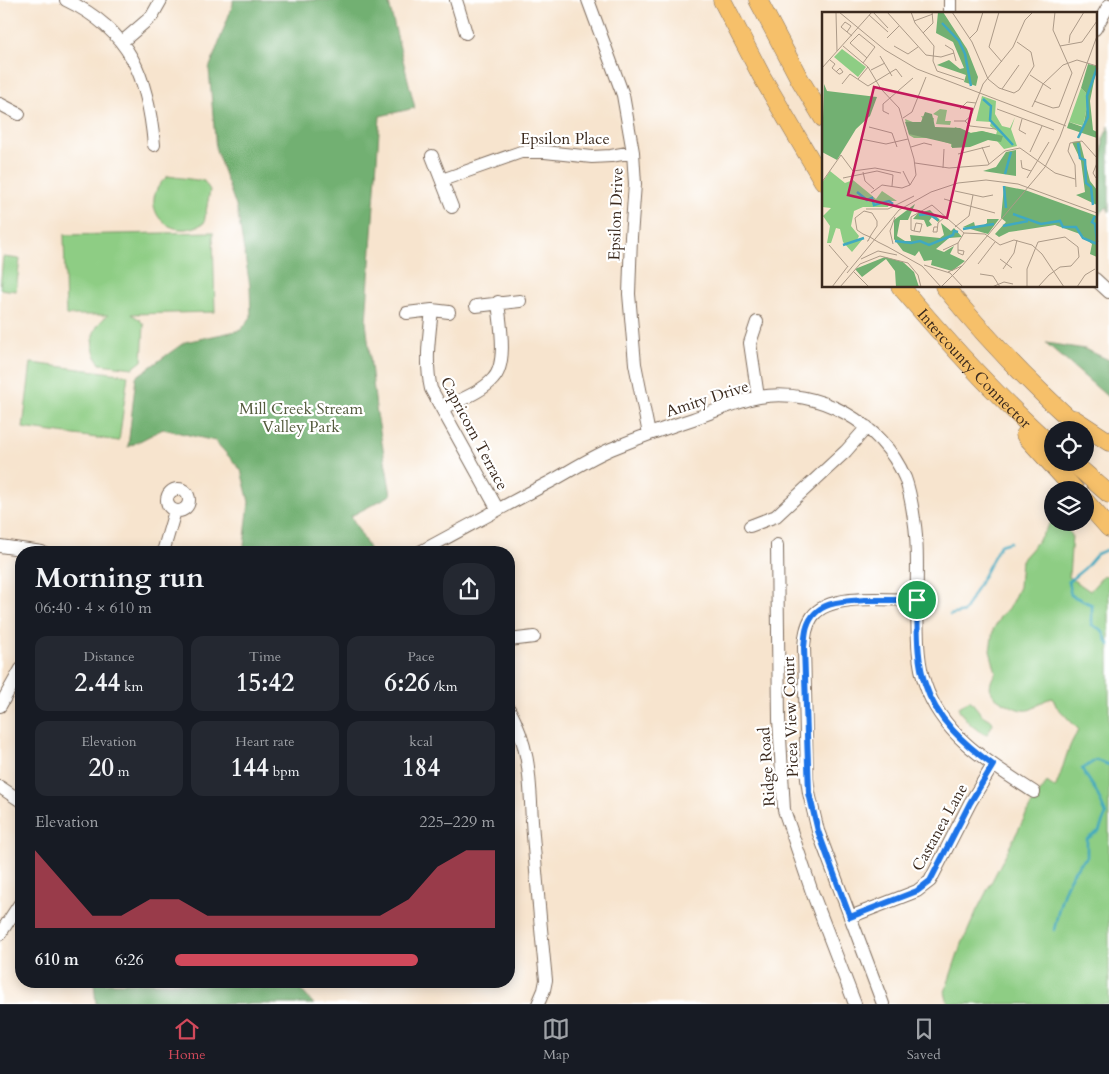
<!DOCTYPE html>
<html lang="en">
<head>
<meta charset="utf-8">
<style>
  body { margin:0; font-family:Cardo,serif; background:#242831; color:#f1f3f6; height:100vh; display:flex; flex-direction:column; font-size:19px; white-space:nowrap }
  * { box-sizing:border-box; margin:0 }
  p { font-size:16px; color:#9ea1a6 }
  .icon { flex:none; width:28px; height:28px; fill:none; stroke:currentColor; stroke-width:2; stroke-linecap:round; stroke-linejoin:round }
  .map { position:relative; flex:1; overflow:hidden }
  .details { position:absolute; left:15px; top:546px; width:500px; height:442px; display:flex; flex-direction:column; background:#171b24; border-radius:20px; box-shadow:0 2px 12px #0003 }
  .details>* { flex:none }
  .controls { position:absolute; left:1044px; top:421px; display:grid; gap:10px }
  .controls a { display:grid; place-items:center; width:50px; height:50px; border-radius:50%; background:#171b24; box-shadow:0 2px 12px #0003; font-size:25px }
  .pin { position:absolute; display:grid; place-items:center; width:42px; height:42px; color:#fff; margin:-21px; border:2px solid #fff; border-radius:50%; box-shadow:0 1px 5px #0007 }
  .round { display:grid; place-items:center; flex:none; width:52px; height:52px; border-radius:20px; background:#242831 }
  .summary { display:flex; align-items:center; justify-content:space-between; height:85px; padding:0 20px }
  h1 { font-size:28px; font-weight:800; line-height:38px }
  .stats { display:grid; grid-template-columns:repeat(3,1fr); gap:8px; height:85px; padding:5px 20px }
  .stats div { display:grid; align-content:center; border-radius:12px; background:#242831; text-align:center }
  .stats b { font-size:25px; font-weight:800 }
  .stats small { font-size:14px; font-weight:400 }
  .stats p { font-size:14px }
  .chart { height:140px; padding:10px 20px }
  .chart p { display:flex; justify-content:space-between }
  .chart svg { width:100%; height:90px; margin-top:5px; fill:#d1495b; opacity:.7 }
  ul { padding:0 20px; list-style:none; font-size:16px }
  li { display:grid; grid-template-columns:80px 60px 1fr; align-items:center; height:38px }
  li i { height:12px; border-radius:6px; background:#d1495b }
  .dock { display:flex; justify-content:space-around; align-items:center; height:70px; border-top:1px solid #363941; background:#171b24; font-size:14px; color:#9ea1a6 }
  .dock a { display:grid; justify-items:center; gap:2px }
  .dock .on { color:#d1495b }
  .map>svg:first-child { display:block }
  .green { fill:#8ecd84; stroke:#647c51 }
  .forest { fill:#72b072; stroke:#566d48 }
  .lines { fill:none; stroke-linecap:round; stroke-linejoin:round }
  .stream { stroke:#40a9c0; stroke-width:2.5 }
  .minor-casing { stroke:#7d6b5c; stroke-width:14 }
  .highway-casing { stroke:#7d6b5c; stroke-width:19 }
  .minor { stroke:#fff; stroke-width:12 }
  .highway { stroke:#f6c06b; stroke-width:18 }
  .route-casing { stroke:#fff; stroke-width:10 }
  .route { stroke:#1a73e8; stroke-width:6 }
  .labels { text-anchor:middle; stroke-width:4.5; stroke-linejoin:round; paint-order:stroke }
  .street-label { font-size:16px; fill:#3b2a1e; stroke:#fff }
  .park-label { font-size:16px; fill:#545b3d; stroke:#fff }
  .inset-river { fill:none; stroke:#40a9c0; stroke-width:2.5 }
  .inset-road { fill:none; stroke:#ac9a88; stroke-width:1 }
  .view { fill:#c2185b; fill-opacity:0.15; stroke:#c2185b; stroke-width:2.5 }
  .inset-edge { fill:none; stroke:#3b2a1e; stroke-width:2.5 }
</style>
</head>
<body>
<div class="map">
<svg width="1109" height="1004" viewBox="0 0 1109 1004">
  <rect width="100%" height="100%" fill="#fff"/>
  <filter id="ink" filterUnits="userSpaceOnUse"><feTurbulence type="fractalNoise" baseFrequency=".02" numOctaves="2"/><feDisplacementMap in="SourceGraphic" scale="10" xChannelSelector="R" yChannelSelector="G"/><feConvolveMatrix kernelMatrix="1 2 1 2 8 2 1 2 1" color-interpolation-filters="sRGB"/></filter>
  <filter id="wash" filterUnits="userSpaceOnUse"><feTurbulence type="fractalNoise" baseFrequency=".0096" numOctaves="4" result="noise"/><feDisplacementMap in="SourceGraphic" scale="20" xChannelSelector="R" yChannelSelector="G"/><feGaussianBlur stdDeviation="1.12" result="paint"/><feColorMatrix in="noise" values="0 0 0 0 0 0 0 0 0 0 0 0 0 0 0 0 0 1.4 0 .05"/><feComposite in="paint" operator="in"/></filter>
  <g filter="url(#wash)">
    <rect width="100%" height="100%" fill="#f7e4ce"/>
    <path class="green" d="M168,176L204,181L210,190L204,223C167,245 134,203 168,176Z
      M213,232L215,312L131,314L139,319L144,325L142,361L133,368L100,364C88,345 90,329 108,315H66L64,235Z
      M3,257L20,259L16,291L0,289Z
      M31,363L128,375L119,441L23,428Z
      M1052,521V522L1061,523L1072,535L1069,577L1090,591L1104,575L1109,577V1004H948L945,992L958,953L977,910L1030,807L1047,782L1055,788C1064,769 1066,747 1079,730L1056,706L1053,698C1040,700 1038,708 1028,710C1021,711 1014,708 1009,705C992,697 984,690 996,672L990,651L993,630L1000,617L1010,606L1019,587L1021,560L1037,542Z
      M970,700L982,715L992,721L993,724L987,734H984L972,726L959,711V707Z"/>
    <path class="forest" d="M233,0H388L415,108L380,116L366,322L376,408L391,495L351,516L371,552H246L244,546L249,502L241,470L215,441L163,429L128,447L136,377L185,342L241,330L251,317L250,286L237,209L216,150L209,69L233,4Z
      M1109,126V212L1107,207L1099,215L1095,211V158L1102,155L1103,139Z
      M1046,343L1085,349L1109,360V398Z
      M94,983H294L314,1004H96Z"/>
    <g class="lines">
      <path class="stream" d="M1106,550L1097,554L1085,568L1068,582L1071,595L1092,605V625L1102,630L1109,645
        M950,615L964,612L1000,545L1010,542
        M1054,930C1060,903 1065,875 1087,857V839L1099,831L1106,814L1096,791L1082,769L1096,760L1109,765"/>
    </g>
  </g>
  <g filter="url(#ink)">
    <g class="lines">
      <defs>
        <path id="minor" d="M66,0C131,31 148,77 154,145
          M456,0L466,33
          M588,0L623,95L633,152L635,184L631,237L629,294L635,364L649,434
          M950,0V14
          M1095,29L1109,5
          M122,42L152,16L161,0
          M0,104L19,114
          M432,156L452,207
          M442,180L521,152H545L592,157L611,156L633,152
          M1095,279L1109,292
          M476,306L520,301
          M432,310C429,337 425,362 431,389L498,510
          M407,313L432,310L449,312
          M757,322L750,343L758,397
          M442,409C457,401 482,392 493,379C508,364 500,322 498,302
          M167 500a11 11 0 1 1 22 0a11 11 0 1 1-22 0Z
          M750,526L776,516L846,451L867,427
          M777,545L779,719L784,810L812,892L855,1004
          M0,546L42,552
          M163,552L175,511
          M420,552C463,529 506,505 550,482C570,471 590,458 611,449C638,438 665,428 693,419C714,412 737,401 759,397C818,387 882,423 905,478C910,491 912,505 914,519C919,546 916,574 917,602C918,629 916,658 925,684C942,736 991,764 1034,792
          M509,640L534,637
          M0,706L21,669
          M509,709C533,753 529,787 533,835C537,884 541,932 546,980L544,990L538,1004
          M0,787L21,801
          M850,917L917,891L930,881L970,803L993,765
          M0,934L21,902
          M883,1004L818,831L809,793L807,779L804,647C805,636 806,626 812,617C829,592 890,600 917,600"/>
        <g id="highway">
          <path d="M722,0L762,77L823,181"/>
          <path d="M758,0L799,78L823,118"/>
          <path id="s1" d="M900,286C948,343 997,397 1052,446"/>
          <path d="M944,286C986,338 1032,386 1082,430"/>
          <path d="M1074,419L1109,442"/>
          <path d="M1025,435L1075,490"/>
          <path d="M1072,462L1109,494"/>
          <path d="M1085,501L1109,528"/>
        </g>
      </defs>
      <use href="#minor" class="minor-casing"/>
      <use href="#highway" class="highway-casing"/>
      <use href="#minor" class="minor"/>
      <use href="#highway" class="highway"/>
    </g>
  </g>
  <g class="lines" filter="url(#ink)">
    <defs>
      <path id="route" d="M865,600H917C918,628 916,657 925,684C936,719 964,744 993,765L970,803L930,881L917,891L850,917L818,831L809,793L804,647C805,640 805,633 807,627C815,601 843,601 865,600Z"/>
    </defs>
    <use href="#route" class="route-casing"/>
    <use href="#route" class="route"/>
  </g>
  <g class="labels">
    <g class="street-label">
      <text x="565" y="144">Epsilon Place</text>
      <text transform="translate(615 214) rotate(-88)" y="6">Epsilon Drive</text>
      <text dy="6" stroke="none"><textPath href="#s1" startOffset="111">Intercounty Connector</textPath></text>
      <text transform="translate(707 398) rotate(-18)" y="6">Amity Drive</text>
      <text transform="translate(475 433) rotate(62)" y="6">Capricorn Terrace</text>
      <text transform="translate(790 717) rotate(-92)" y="6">Picea View Court</text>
      <text transform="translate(766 767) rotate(-94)" y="6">Ridge Road</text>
      <text transform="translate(939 827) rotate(-61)" y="6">Castanea Lane</text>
    </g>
    <g class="park-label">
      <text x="301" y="414">Mill Creek Stream<tspan x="301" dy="18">Valley Park</tspan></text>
    </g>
  </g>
  <g transform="translate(822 12)">
    <rect width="275" height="275" fill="#f7e4ce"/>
    <path d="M20,37L44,55L36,65L12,45ZM259,76L264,81L265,95L261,114L247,110ZM160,84L174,89L173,102L180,114L188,116L193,105L189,117L195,134L182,137L175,129L162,127L148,134L129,135V132L110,126H92L87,123L83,107L96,112L102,109L99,104L112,106L110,119L131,122L133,115L148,121L160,119L174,123L175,119L168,114L169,110L154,109ZM118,97L125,98L123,109H129L128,113L114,112L116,104L111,102ZM8,159L23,171L31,168L54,187L60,179L75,189H69L66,195H41L32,199L29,214L37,224L35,228H40L30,240L21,230L18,217L14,216L9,231H5L8,214L1,204L9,196L0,195V171Z" fill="#8ecd84"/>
    <path d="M116,0H121L145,37L156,65L154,74L142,70L144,63L115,53L127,48L138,57L142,56L131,30L114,21ZM266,52L275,54L268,89L271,118L275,120V126L245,116L247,110L261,115L265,95L264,81L259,76ZM2,72L5,79L55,85L48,104L34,117L15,148L0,140ZM103,100L110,102L113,115L138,116L149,121L160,119L181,124L179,130L166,128L148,135L130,136V132L87,122L83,110H99ZM258,129L268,169L275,178V193L254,183L263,180L259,149L250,130ZM194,138V164L161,159L174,155L184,140ZM182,174L203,178L275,204V245L268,242L270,232L258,222L233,213L187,220L177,225L173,222L184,210L179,206ZM93,192L86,208H78L75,224L83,229H89L88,223L118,226L122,223L119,211L129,219L132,216L140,225L127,226L114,237L122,240L132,234L128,242L143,249L130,259L109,253L110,248L102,249L97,239L93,244L81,239L72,227V208ZM108,198L118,208L116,210L110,205L107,209L110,213L105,215L102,208L91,207L96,201ZM165,207H177L166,222L141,215L152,210L153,214L159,215L165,211ZM63,245L81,250L92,260L97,275H74L73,259L64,247L40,265L33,257Z" fill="#72b072"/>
    <path class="inset-river" d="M120,11L137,29L143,42L149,74M161,87L169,94L168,108L191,133M256,126L266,105L265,84L275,56M256,131L258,146L263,148L264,171L269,175L271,193M183,162L189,140M182,174L184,196M35,180L45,188L50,186L52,193L67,189L71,192M191,202L219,212L238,209L241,215H254L261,226L275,232M97,203L107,202L116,208M273,204L270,210L273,212L275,230M181,214L206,209M141,217L172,212M73,229L89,231L98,229L107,233L131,223L132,219L136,220M21,233L42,226"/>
    <path class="inset-road" d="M17,0L63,38L95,57L244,114M51,0L66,16M65,0L104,43L119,45L132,41M89,0L93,11L112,34L111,49L115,59L142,68M130,0L150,30L166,67L177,76L192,81L197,78L212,54L209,40L195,30M177,0L167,35L180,50M14,1L15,39M47,3L66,20M92,9L111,2M25,20L29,14L23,10L19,15L30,24M101,21L111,11L110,0M65,26L77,14M147,27L155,19L161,0M247,31L248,23L262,0M123,33L131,38L134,49M21,34L46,55L59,77L77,96L92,147L94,163L88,173L80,176L60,173L49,181M72,34L86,42L96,35M238,34L260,30L275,9M58,44L70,64M8,48L13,52L10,56L17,62H18L21,60L18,56L14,60M41,51L53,35L37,22L28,31L45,46M0,56L50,0M49,58L63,51M208,63L229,77M36,67L46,55M20,72L28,62L46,74L74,57L80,65M180,77L197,53M212,89L231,96L237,95L250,61L231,18L233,0M210,95L221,72L241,53L255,48L275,54M138,97L145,90L154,91M175,97L232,118M67,102L61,99V92L91,66M81,106L90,100L104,65M200,107L197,118L204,122M132,109H143L149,104L161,72L191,35L203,8L211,0M143,109L148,114L174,117M47,115L70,121L75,135M39,127L64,132L86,127M89,135L102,131L110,133M160,135L167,152M208,140L220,114M136,142L168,134M199,148L200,156L209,159M93,151L127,156L166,153L183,139L198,136L233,161L253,167M121,156L122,137M81,159L88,173M41,160L43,169L52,177M21,166L55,159L71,163L70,174M205,166L227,130M274,166L271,161L275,151M0,170L19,143L31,159L53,156L79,161M254,175L253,153L246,139L248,131L260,129L275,146M133,179L161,185L171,183M122,187L173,201M44,197H66L92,184M115,215H112L111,220H115L116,211L123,205M133,215L147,204L151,183M92,219L94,211L100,212L98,220L92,219L89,218V205L110,193L142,221L163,222L178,233L192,228L210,233L220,242L242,275M45,229H46L49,223L55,214V209L50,201L42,199L33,206L35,218L41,222L48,225L56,230L66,235L100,254L119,275M136,231V241L141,243L142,239L136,238M71,232L68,219L73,205M7,233L26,255M121,238L136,231L142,221M39,247L56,239L75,243M178,247L190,256M156,252L173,230M102,253L128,261L141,275M181,257L192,241L195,228M31,259L47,275M126,260L140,254M25,261L77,198L109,180L136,171L164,168L196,172L275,201M158,262L171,264L178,275M10,275L26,254M18,275L38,252L58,244L86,251L96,263L99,275M119,275L140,254L223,155L238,125L275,24M170,275L182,270L191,272M205,275V257L216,230L243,225L256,235L257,245L249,254L238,255L227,263L216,275M255,275L263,263L273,257"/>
    <path class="view" d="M52,75L150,97L125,206L26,183Z"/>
    <rect width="275" height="275" class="inset-edge"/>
  </g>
</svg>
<div class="controls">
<a><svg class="icon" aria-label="locate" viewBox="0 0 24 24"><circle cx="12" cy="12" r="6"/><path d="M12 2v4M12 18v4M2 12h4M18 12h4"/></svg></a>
<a><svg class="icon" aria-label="layers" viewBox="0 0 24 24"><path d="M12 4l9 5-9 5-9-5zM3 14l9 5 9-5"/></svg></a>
</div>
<div class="pin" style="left:917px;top:600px;background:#1e9e55"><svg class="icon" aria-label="arrive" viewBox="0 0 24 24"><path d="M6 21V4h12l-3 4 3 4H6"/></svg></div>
<section class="details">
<div class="summary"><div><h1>Morning run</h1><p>06:40 · 4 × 610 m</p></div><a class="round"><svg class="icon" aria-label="share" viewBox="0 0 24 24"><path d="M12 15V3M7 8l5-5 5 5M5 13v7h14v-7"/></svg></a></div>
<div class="stats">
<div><p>Distance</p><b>2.44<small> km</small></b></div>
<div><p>Time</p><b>15:42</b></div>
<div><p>Pace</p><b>6:26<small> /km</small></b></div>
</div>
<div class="stats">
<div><p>Elevation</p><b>20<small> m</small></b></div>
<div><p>Heart rate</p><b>144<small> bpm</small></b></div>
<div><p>kcal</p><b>184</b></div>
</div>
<div class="chart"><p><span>Elevation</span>225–229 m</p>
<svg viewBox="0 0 160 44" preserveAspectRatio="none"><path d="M0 44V6L10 22L20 38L30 38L40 30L50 30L60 38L70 38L80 38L90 38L100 38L110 38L120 38L130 30L140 14L150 6L160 6V44z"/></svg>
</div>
<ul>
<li><b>610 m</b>6:26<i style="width:76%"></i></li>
</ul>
</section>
</div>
<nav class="dock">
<a class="on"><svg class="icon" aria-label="home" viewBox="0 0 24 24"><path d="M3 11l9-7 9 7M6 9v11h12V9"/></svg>Home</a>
<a><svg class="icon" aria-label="map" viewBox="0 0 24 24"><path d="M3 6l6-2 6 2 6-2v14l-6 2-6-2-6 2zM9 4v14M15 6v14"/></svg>Map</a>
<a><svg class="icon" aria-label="saved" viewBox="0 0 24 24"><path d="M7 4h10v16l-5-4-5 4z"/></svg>Saved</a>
</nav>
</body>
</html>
